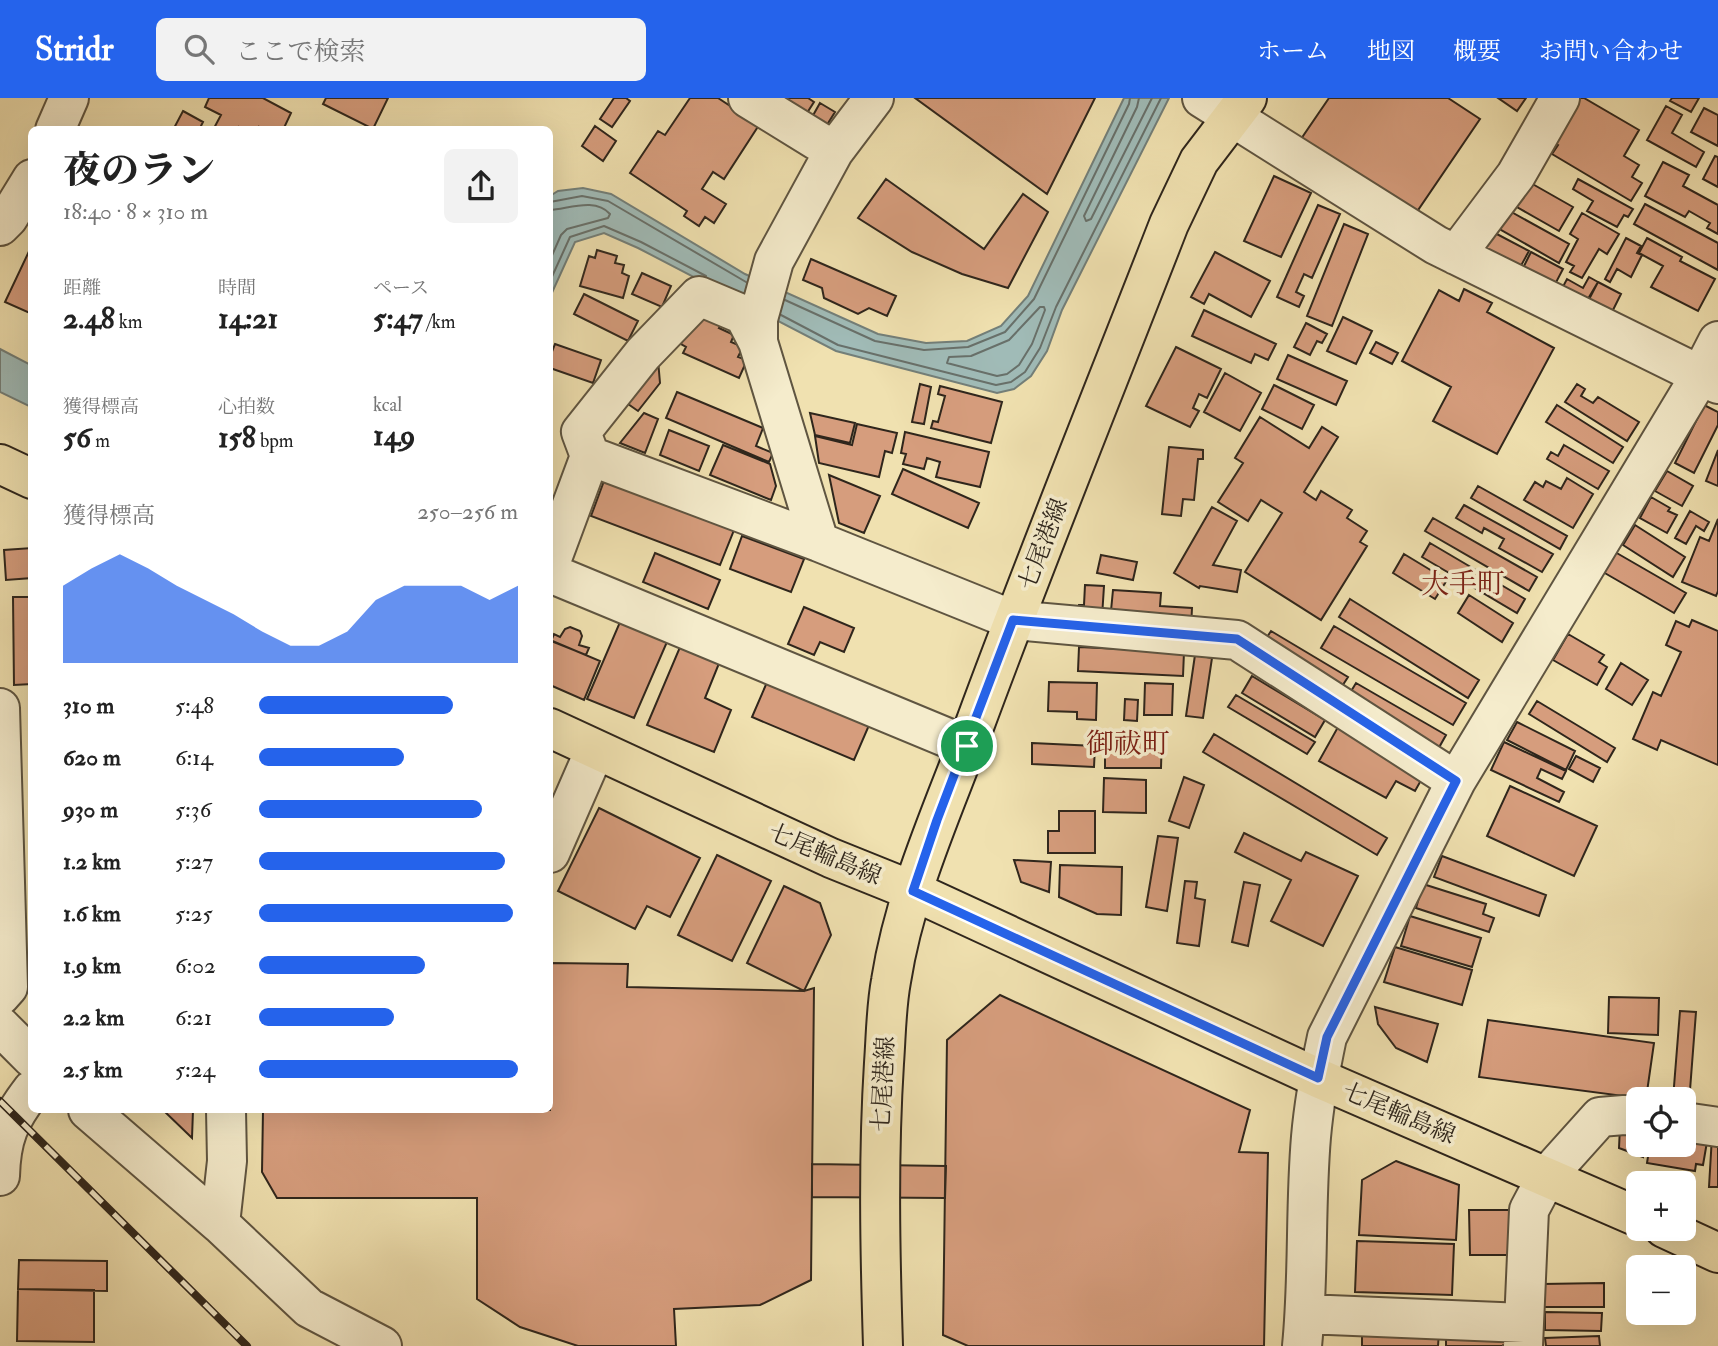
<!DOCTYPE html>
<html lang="ja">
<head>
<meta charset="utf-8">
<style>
  body { margin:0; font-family:"IM FELL Double Pica","Noto Serif JP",serif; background:#f2f2f2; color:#222; height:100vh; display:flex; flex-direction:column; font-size:26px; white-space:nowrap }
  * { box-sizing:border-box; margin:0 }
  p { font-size:23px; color:#767676 }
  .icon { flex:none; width:38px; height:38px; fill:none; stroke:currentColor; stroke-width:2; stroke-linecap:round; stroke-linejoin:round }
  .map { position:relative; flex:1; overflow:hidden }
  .drawer { position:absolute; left:28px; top:28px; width:525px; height:987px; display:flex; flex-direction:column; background:#fff; border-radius:10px; box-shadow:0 7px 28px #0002 }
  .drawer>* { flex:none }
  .controls { position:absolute; left:1626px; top:989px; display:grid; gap:14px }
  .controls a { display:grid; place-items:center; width:70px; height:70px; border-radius:10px; background:#fff; box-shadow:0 7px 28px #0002; font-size:35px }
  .pin { position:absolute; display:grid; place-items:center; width:60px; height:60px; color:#fff; margin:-30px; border:4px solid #fff; border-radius:50%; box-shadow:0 2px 7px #0007 }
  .round { display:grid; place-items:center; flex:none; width:74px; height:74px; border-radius:10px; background:#f2f2f2 }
  .summary { display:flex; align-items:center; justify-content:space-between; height:119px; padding:0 35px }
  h1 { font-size:38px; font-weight:800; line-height:52px }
  .metrics { display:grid; grid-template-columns:repeat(3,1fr); gap:10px; height:119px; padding:7px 35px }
  .metrics div { display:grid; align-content:center }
  .metrics b { font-size:30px; font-weight:800 }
  .metrics small { font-size:19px; font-weight:400 }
  .metrics p { font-size:19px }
  .chart { height:196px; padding:14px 35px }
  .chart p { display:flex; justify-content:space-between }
  .chart svg { width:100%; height:126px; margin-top:7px; fill:#2563eb; opacity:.7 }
  ul { padding:0 35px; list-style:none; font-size:23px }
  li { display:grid; grid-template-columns:112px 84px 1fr; align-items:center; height:52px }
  li i { height:18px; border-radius:9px; background:#2563eb }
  header { display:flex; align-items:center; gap:42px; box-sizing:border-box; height:98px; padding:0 35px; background:#2563eb; color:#fff }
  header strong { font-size:33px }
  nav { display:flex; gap:38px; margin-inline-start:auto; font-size:24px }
  .search { width:490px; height:63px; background:#f2f2f2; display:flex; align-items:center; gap:18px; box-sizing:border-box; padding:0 24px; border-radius:10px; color:#767676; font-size:26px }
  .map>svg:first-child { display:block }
  .water { fill:#a0bbb7; stroke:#737f79; stroke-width:2 }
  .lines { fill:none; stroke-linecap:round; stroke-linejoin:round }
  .shore { stroke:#68706a; stroke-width:2 }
  .building { fill:#d69d7d; stroke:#2f261c; stroke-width:2 }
  .minor-casing { stroke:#5f5541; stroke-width:42 }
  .major-casing { stroke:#2f261c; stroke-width:42 }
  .minor { stroke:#f5eccc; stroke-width:38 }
  .major { stroke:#f0e1b0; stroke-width:38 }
  .rail-casing { stroke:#2f261c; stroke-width:8 }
  .rail { stroke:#f5eccc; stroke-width:5; stroke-dasharray:16; stroke-linecap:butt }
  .route-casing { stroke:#fff; stroke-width:14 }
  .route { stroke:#2563eb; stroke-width:9 }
  .labels { text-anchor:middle; stroke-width:7; stroke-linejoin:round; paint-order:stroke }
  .street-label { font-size:24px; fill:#2f261c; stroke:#f5eccc }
  .quarter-label { font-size:28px; fill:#7a1f14; stroke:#f5eccc }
</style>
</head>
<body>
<header>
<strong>Stridr</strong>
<div class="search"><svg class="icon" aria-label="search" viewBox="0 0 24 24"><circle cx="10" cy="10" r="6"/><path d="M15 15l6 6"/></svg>ここで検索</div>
<nav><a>ホーム</a><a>地図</a><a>概要</a><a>お問い合わせ</a></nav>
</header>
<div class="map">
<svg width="1718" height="1248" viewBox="0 0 1718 1248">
  <rect width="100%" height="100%" fill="#f0e1b0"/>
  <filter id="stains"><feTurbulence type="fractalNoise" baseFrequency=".00286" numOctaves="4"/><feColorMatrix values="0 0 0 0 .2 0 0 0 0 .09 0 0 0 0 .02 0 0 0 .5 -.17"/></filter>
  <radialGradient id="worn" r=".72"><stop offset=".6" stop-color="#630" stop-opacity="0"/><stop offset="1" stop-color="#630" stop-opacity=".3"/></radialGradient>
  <path class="water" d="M1124,0H1169L1062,212L1047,253L1031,278L1014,291L997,295L836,253L638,150L604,135L575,144L550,199V98L558,93L583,90L611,96L745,176L878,236L926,245L967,243L1001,228L1028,198Z
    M0,251L31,267V309L0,294Z"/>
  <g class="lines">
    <path class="shore" d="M1139,0L1137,9L1084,118L1086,123L1091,121L1152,0
      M550,104L582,98L608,103L746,184
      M550,112C568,111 595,99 610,116L608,120L567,131L561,137L550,162
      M550,183L570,139L604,128L641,144L706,178
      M785,202L875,243L924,252L968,249L1005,234L1034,201L1129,6L1130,0
      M1040,209H1044L1045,212L1032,246L1019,267L1007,276L997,278L947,265L949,259L971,258L1009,242Z
      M781,217L838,247L996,287L1011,284L1025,274L1040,250L1056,209L1161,0"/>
  </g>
  <path class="building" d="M209,0H263L291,15L283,32H263L259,29L258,32H244L239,29L238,32H213L221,17L205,9Z
    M326,0H388L373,31L323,6Z
    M614,0H626L630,3L612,29L600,21Z
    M690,0H718L759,27L724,81L713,74L702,91L726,106L714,125L705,119L699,128L684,118L687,113L630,75L658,33L665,37Z
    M777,0H808L814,4L805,18Z
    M915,0H1095L1047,96Z
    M1329,0H1448L1480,21L1414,118L1301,41Z
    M1498,0H1526L1517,13Z
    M1571,0H1584L1639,32L1624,58L1639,67L1632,79L1642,85L1631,103L1552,56L1558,47L1547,41Z
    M1672,0H1699L1691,14L1670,3Z
    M820,5L835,14L825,30L811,21Z
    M1666,8L1682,17L1672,35L1704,54L1696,69L1647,42Z
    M1704,10L1718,17V48L1691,34Z
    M183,13L203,24L199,32H173Z
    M595,28L616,43L603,63L582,48Z
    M1715,58L1718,59V89L1703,81Z
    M1663,64L1689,77L1683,88L1718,107V136L1707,130L1710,125L1689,113L1685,119L1645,98Z
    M1274,78L1311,95L1281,159L1244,143Z
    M886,81L984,151L1023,96L1048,114L1008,190L962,176L912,154L858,120Z
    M1578,81L1633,111L1628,119L1624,117L1617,129L1587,113L1593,103L1573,91Z
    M1529,84L1573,109L1559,133L1515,108Z
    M1645,106L1718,145V172L1634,126Z
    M1318,107L1340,116L1312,180L1304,176L1296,194L1304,198L1299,209L1277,199Z
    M1506,111L1569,146L1559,165L1496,129Z
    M1582,115L1619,136L1607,156L1599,151L1582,180L1570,174L1574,168L1566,164L1578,141L1570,136Z
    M1344,126L1368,136L1332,228L1307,218Z
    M1493,134L1529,153L1517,175L1481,156Z
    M1626,140L1641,148L1637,155L1642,157L1631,179L1617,171L1610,184L1605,181Z
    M1647,140L1682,159L1680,163L1715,181L1698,213L1651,189L1663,168L1639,155Z
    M32,147V216L5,204Z
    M597,152L617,158L615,165L624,167L622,175L629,178L623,200L580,188L589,158L595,160Z
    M1215,154L1270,183L1251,219L1209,196L1204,206L1191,199Z
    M1531,154L1563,171L1551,194L1519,178Z
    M811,161L896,198L887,218L869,210L858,216L824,200L822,190L803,182Z
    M642,175L671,188L662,209L632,196Z
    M1589,179L1598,184L1582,211L1558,198L1567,181L1583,190Z
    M1598,184L1621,196L1607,224L1584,211Z
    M1464,191L1492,205L1487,214L1554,250L1497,356L1433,323L1451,289L1402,263L1439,192L1459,203Z
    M584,196L638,223L628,243L574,216Z
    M1204,212L1276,246L1268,262L1255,256L1251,265L1192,238Z
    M700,217L722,226L719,230L734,237L731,244L743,249L738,259L747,262L739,280L683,255L686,249L681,246L690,226Z
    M1343,219L1372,233L1356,266L1327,253Z
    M1306,225L1327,236L1322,245L1317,243L1310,257L1294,249Z
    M1376,244L1398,255L1392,266L1370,255Z
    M555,246L601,262L593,285L550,270V259Z
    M1176,249L1221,271L1207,300L1199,296L1193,310L1199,313L1190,329L1146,308Z
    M1288,257L1347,283L1336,307L1277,281Z
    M658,262L660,285L638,313L621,301Z
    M1225,275L1261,295L1240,333L1204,314Z
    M920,286L931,289L924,326L912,324Z
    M1577,286L1585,291L1581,298L1593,305L1598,299L1639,324L1627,343L1565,304Z
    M1274,287L1314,307L1302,331L1262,311Z
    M940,288L1002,304L991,345L931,330L933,323L938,324L945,298L938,296Z
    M677,294L763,330L756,348L773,355L769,364L666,320Z
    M1557,307L1623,349L1613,365L1546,324Z
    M1704,307L1718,314V327L1694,375L1675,365Z
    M644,315L658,321L645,355L620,345Z
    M810,315L855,325L850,345L815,337Z
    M1260,319L1309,350L1322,329L1338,339L1304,394L1316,402L1321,393L1352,412L1347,420L1367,433L1360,444L1367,448L1321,522L1245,474L1282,415L1261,402L1248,423L1218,404L1243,365L1235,360Z
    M857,326L897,335L892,355L885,353L879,379L819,365L815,338L852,347Z
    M669,332L709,348L699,373L660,357Z
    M905,334L989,354L980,389L936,379L940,364L927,360L924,371L903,366L906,356L901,355Z
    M723,347L770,366L776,388L771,402L710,377Z
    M1564,347L1609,373L1598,391L1547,361L1551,354L1558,358Z
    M1169,349L1203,352V361H1198L1194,402L1183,401L1181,418L1162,416Z
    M1718,352V388L1706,383Z
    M903,371L979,405L968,430L892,396Z
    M1667,373L1693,388L1682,408L1655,393Z
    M829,377L880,398L864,435L839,425Z
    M1567,380L1593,396L1573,430L1524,402L1535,384L1543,389L1546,383L1561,391Z
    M604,383L734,432L720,467L591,418Z
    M1478,388L1567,438L1560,451L1471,400Z
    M1651,399L1670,410L1668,413L1677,417L1667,435L1640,420Z
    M1464,407L1553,456L1542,474L1499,450L1504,441L1484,430L1482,435L1456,420Z
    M1212,409L1237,423L1213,467L1241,472L1237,494L1200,488L1199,490L1174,475Z
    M1690,413L1709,424L1704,433L1696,428L1686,446L1675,440Z
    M1433,420L1537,479L1529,493L1425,433Z
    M1718,421V493L1716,498L1682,484L1700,439L1709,443Z
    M1635,427L1685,459L1673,479L1623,447Z
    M742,438L804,461L791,494L730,471Z
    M1430,445L1525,501L1517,515L1422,459Z
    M32,450V480L6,482L4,452Z
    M1615,454L1686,495L1674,515L1603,474Z
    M655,455L720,482L708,511L643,484Z
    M1404,456L1447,482L1435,501L1393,475Z
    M1101,457L1137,464L1133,482L1097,475Z
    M1085,487L1104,488L1102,519L1078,517L1079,507H1084Z
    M1113,492L1161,495L1160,508L1192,510L1191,530L1110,523Z
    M1469,497L1513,525L1502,544L1458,515Z
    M13,499H32V586L14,587Z
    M1350,501L1479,582L1468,600L1339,519Z
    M804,509L854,530L844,554L820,544L814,557L788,546Z
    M623,517L670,537L634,620L587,601Z
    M1692,522L1718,533V667L1661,642L1657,652L1633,641L1653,594L1661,598L1681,554L1666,547L1676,523L1689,529Z
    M1334,528L1466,605L1453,627L1321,550Z
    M570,529L580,533L582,538L579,547L589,550L586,557L551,543L554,536L560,539L565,531Z
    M1271,533L1348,579L1337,596L1260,550Z
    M1568,536L1604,557L1599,564L1607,569L1597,587L1553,562Z
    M550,542L600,563L584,602L550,587Z
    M683,542L722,558L705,600L731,612L714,654L647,627Z
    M1079,549L1184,554L1183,578L1078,573Z
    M1195,557L1212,560L1203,620L1186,618Z
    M1621,565L1648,582L1632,607L1606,591Z
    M771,575L873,618L854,662L752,619Z
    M1252,578L1325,622L1315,639L1242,595Z
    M1049,584L1097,585L1096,622L1077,621V614L1048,613Z
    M1145,585L1173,586L1172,617H1144Z
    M1356,585L1446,637L1437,653L1347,600Z
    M1236,597L1315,644L1307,656L1228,609Z
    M1125,601L1138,602L1137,623L1124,622Z
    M1537,603L1615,650L1607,664L1529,616Z
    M1517,624L1575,653L1566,672L1507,642Z
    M1338,629L1424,677L1415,693L1396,683L1386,700L1319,663Z
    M1105,633L1162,634L1161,670H1105Z
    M1214,636L1387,740L1377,757L1203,654Z
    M1504,644L1566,673L1562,681L1541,671L1537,680L1564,694L1559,704L1491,672Z
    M1032,645L1095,648L1094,669L1032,666Z
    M1576,658L1600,670L1593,684L1569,671Z
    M1184,679L1204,687L1189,730L1169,723Z
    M1104,680L1146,682V715L1103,714Z
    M1510,688L1597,728L1574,778L1487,738Z
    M599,710L700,760L670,819L647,808L635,831L558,793Z
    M1059,713H1095V755H1048V733H1059Z
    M1244,735L1301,763L1306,754L1358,778L1323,848L1271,823L1291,782L1235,754Z
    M1158,738L1178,740L1167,813L1146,809Z
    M717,757L771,783L732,863L678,837Z
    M1442,758L1546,797L1539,818L1434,779Z
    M1014,762L1051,764L1049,794L1021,784Z
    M1060,767L1122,769L1121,817L1097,816L1059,799Z
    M1185,783L1197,784L1195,800L1205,802L1199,848L1177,845Z
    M1244,784L1260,787L1248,848L1232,844Z
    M1423,786L1486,806L1483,816L1494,820L1489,834L1416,810Z
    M784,788L820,805L831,837L804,893L747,865Z
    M1410,818L1481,840L1472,869L1401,848Z
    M1395,849L1472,872L1462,907L1384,884Z
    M550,865L628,866L627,889L804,893L814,890L811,1182L760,1207L674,1211L676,1248H578L520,1229L477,1201V1100H277L262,1074L263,1012H550Z
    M1000,897L1250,1012L1239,1054L1268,1055L1264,1248H968L943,1237L947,942Z
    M1609,899L1659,900L1658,937L1608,935Z
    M1375,909L1438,926L1427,964L1396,950L1378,926Z
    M1680,913L1696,914L1689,1005H1684V1001H1673Z
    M1488,922L1654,945L1646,1001L1479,979Z
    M163,1012H193L192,1040Z
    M1620,1029L1638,1030V1046H1643V1059L1619,1050Z
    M1684,1034L1708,1038L1703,1067L1696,1066L1695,1073L1647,1065L1650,1046H1684Z
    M1712,1038L1718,1039V1089H1709Z
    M1396,1063L1459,1087L1456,1142L1359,1137L1362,1082Z
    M812,1066L946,1068L945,1100L812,1099Z
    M1469,1112H1510L1511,1157H1470Z
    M1357,1143L1454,1146L1452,1197L1355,1194Z
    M19,1162L107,1163V1193L18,1191Z
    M1604,1185V1209H1543L1542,1186Z
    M18,1191L94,1192V1244L17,1243Z
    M1545,1214L1602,1215L1601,1233L1545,1232Z
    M1362,1232L1439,1234L1438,1248H1362Z
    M1446,1236L1505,1237V1248H1446Z
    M1599,1238L1600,1248H1546L1545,1240Z"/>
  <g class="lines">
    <defs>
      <path id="minor" d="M748,0L834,53
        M1202,0L1436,147L1718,286
        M55,32L69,0
        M0,128L8,120L32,81
        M1456,157L1516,77L1560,0
        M758,244V221L774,163L834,53L874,0
        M590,358L581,334L643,256L699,198L744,217L758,244L819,444
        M550,466L590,358L819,444L1013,522L1237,542L1456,683
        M550,475L967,648
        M0,610L8,889L0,898
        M550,755L595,652
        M0,928L32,960
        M88,1012L220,1126L309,1210L382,1248
        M1684,1024L1718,1029
        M0,1078C1,1040 9,1022 32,992
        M220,1126L227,1063L226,1012
        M1305,1216L1524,1225
        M1302,1248C1309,1179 1305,1109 1311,1039C1314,1005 1320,972 1327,939L1456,683L1700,278L1718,243
        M1523,1248L1529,1112L1547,1078L1600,1019L1624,1017L1638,1018"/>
      <path id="major" d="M0,366L32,381
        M550,630L831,760L913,793L1318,980L1638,1119
        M1664,1130L1718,1155
        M883,1248C880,1154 878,1060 884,965C886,938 886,910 891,883C905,793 944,710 975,626C1037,458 1104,293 1169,126L1199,63L1247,0"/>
    </defs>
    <use href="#minor" class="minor-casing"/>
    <use href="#major" class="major-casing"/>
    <use href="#minor" class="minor"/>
    <use href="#major" class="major"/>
    <defs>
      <path id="rail" d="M0,1003L247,1248"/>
    </defs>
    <use href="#rail" class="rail-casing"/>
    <use href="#rail" class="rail"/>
  </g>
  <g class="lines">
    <defs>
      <path id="route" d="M1013,522L1237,541L1456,683L1327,939L1318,980L913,793L937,722Z"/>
    </defs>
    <use href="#route" class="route-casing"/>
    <use href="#route" class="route"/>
  </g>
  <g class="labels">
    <g class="street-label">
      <text transform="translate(1043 446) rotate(-69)" y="8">七尾港線</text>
      <text transform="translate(825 756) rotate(23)" y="8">七尾輪島線</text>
      <text transform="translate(883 986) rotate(-87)" y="8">七尾港線</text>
      <text transform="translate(1399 1015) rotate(23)" y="8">七尾輪島線</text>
    </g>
    <g class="quarter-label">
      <text x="1463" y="495">大手町</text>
      <text x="1128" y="655">御祓町</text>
    </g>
  </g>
  <rect width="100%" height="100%" filter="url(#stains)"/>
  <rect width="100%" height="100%" fill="url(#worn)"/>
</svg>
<div class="controls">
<a><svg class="icon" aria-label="locate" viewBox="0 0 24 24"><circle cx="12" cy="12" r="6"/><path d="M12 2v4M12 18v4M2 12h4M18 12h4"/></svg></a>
<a>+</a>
<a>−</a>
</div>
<div class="pin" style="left:967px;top:648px;background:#1e9e55"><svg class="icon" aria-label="arrive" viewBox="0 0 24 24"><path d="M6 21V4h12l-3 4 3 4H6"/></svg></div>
<section class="drawer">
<div class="summary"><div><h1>夜のラン</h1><p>18:40 · 8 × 310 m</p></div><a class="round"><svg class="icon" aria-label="share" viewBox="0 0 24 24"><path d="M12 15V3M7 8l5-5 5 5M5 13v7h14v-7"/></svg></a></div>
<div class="metrics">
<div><p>距離</p><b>2.48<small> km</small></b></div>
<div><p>時間</p><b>14:21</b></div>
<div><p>ペース</p><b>5:47<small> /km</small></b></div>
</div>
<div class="metrics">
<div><p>獲得標高</p><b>56<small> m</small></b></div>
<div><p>心拍数</p><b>158<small> bpm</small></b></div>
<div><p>kcal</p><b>149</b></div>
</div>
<div class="chart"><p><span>獲得標高</span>250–256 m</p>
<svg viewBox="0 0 160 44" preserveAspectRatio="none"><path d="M0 44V17L10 11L20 6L30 11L40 17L50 22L60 27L70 33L80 38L90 38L100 33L110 22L120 17L130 17L140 17L150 22L160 17V44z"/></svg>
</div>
<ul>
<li><b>310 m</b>5:48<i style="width:75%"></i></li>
<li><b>620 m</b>6:14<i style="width:56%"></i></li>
<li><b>930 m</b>5:36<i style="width:86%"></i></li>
<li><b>1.2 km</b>5:27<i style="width:95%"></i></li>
<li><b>1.6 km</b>5:25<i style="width:98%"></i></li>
<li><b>1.9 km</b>6:02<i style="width:64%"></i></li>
<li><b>2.2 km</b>6:21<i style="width:52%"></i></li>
<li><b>2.5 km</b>5:24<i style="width:100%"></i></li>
</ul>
</section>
</div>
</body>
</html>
